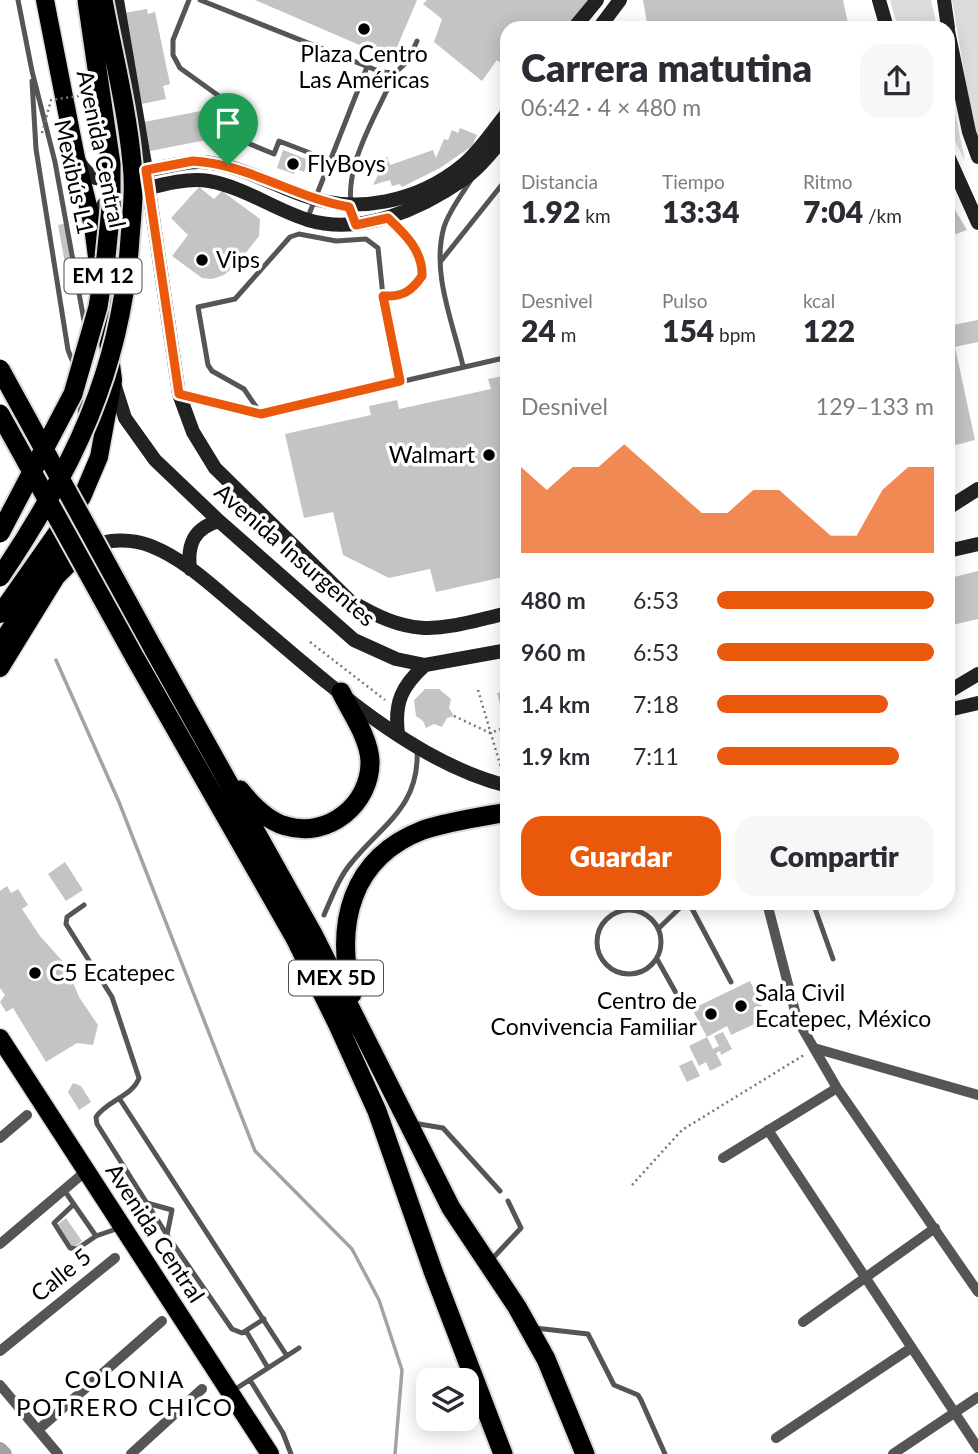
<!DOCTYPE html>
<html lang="es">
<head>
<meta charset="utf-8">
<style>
  body { margin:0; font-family:Lato,sans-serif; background:#f7f7f7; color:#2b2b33; height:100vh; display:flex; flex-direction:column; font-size:26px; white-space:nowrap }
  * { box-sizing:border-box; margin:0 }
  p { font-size:23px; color:#7c7c81 }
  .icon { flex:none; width:38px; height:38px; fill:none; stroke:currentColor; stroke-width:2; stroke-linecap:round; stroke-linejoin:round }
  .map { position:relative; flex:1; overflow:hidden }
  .drawer { position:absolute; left:500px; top:21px; width:455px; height:889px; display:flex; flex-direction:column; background:#fff; border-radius:21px; box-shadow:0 4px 18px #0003 }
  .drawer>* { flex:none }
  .tools { position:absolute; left:416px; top:1368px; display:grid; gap:14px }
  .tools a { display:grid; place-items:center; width:63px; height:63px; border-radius:14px; background:#fff; box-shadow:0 4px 18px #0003; font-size:35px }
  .pin { position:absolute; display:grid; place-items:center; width:60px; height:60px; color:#fff; margin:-72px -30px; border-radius:50% 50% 50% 0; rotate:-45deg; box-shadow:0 0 7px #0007 }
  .pin .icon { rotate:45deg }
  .round { display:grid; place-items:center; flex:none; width:74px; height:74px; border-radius:21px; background:#f7f7f7 }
  .summary { display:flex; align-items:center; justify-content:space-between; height:119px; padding:0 21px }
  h1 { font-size:38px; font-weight:800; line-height:52px }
  .stats { display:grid; grid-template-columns:repeat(3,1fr); gap:10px; height:119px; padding:7px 21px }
  .stats div { display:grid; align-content:center }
  .stats b { font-size:30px; font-weight:800 }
  .stats small { font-size:19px; font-weight:400 }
  .stats p { font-size:19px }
  .chart { height:196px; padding:14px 21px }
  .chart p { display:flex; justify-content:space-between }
  .chart svg { width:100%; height:126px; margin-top:7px; fill:#ea580c; opacity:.7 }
  .cta { display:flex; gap:14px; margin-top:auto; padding:14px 21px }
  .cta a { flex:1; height:80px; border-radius:21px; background:#ea580c; color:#fff; font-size:28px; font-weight:800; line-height:80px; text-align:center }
  .cta a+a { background:#f7f7f7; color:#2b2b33 }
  ul { padding:0 21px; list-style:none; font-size:23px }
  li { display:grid; grid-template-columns:112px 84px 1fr; align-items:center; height:52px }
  li i { height:18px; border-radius:9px; background:#ea580c }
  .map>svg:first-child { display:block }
  .green { fill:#dcdcdc }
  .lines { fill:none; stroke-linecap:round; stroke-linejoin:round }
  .stream { stroke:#a3a3a3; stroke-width:3.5 }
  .canal { stroke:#a3a3a3; stroke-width:14 }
  .building { fill:#c4c4c4 }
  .trunk-casing { stroke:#dbdbdb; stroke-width:21 }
  .motorway-casing { stroke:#dbdbdb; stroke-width:23 }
  .path { stroke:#777; stroke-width:2.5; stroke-dasharray:2 3.5; stroke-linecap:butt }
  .service { stroke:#555; stroke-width:5 }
  .minor { stroke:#555; stroke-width:10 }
  .secondary { stroke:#222; stroke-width:14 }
  .trunk { stroke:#000; stroke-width:18 }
  .motorway { stroke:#000; stroke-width:19 }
  .motorway-bridge-casing { stroke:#dbdbdb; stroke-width:23; stroke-linecap:butt }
  .path-bridge { stroke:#777; stroke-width:2.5; stroke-dasharray:2 3.5; stroke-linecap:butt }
  .motorway-bridge { stroke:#000; stroke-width:19 }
  .route-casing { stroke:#fff; stroke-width:14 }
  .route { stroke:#ea580c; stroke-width:9 }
  .poi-dot { fill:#000; stroke:#fff; stroke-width:2.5 }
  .labels { text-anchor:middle; stroke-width:7; stroke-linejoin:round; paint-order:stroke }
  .shield { fill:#fff; stroke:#4c4c4c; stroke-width:2 }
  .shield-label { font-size:21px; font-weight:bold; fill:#000 }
  .poi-label { font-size:23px; fill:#000; stroke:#fff; text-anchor:start }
  .street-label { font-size:23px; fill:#000; stroke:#fff }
  .neighbourhood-label { font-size:24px; letter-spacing:2px; fill:#000; stroke:#fff }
</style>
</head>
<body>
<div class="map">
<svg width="978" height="1454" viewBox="0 0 978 1454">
  <rect width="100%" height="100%" fill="#fff"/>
  <path class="green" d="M890,0H931L937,28H898Z
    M952,0H978V138L974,129Z
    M949,83L965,161L949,129Z"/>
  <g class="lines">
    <path class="stream" d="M56,660L119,802L255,1151L352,1249L379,1300L402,1370L395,1454"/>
    <path class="canal" d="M0,1449L5,1454"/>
  </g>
  <path class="building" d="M255,0H417L392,59Z
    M427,0H588L566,28H508V69L497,60L482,81L434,42L442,19L423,4Z
    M643,0H843L849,28H648Z
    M147,9L148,14L155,12L170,84L163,86L166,99L142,104L124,13Z
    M211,109L217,138L150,151L144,122Z
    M460,128L477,135L472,146L440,168L402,187L400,184L392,186L390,180L373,185L387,156L390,165L433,150L436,158L444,139L448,140L452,130L458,133Z
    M283,150L309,160L304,172L296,169L294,174L277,168Z
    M199,187L214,199L222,191L260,219L259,236L237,264L224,275L212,279L202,278L172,256L188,235L171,218Z
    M948,198L967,230L948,237Z
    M68,223L78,278L68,280L58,225Z
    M948,309L953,325L978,320V342L955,347L975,440L948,447Z
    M508,375V576L436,592L430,569L389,578L343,555L333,512L304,518L285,434L371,415L369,406L397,400L399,409L491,389L488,379Z
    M952,570L954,577L978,571V619L948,626V571Z
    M425,689H439L451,699L449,708L454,716L447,718L442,727L434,724L426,728L423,721L416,716L414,700Z
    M508,690V730H507L497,693Z
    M65,862L83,890L66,901L48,874Z
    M7,886L11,893L18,889L28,905L22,909L40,936L66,965L79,997L98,1025L93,1045L77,1043L46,1062L13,1008L6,1012L0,1002L5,995L0,988V891Z
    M750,981L767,1018L731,1035L727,1026L707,1037L692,1009Z
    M723,1032L732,1049L721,1055L720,1051L716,1053L722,1065L710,1071L706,1062L699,1066L689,1046L707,1037L713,1049L719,1046L714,1036Z
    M692,1060L700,1076L687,1082L679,1066Z
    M73,1083L81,1086L91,1102L79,1110L68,1092Z
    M66,1218L82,1241L73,1248L57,1225Z"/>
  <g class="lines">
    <defs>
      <path id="trunk" d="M0,614L82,497L99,457L113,380L93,226L76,158L45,0
        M0,668L56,577L84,549
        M0,1038L270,1454"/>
      <path id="motorway" d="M0,646L62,551L65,522
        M153,648L314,936L451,1208L517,1307L546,1359L585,1454
        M134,656L295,938L338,1025L377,1111L433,1271L503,1454
        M240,790C252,805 267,821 286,826C328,839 371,804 370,761C369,737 351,713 341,692
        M352,994C335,925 350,858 423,830C450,821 480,817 508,812"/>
    </defs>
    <use href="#trunk" class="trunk-casing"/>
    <use href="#motorway" class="motorway-casing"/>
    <path class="path" d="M310,642L385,700
      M478,690L502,771
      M454,716L490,733L506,727
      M632,1185L682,1130L804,1055"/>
    <path class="service" d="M18,0L32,71L55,162L85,326
      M189,0L173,40V55L180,68L230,104L241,134L250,144L274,154L279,141L310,153
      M200,0L381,72L395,73L408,61L417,41
      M32,81L36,149L68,350L74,365
      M308,217L367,67
      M355,222C337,173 376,117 395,73
      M441,261L508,177
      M383,296C402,297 411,292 422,276L419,253L390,220
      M463,366C453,323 431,272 444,227C449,211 462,194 471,180
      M184,396L261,414L508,357
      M261,414L244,389L212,371L208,365L198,307L235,299L290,237L299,234L336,241L366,239L378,248L383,296L400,381
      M80,419L81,394
      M689,903L731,982
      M813,903L833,959
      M84,905L67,917L66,924L112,997L139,1078C133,1096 106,1101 96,1117L97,1124L167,1235L232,1329L242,1333L264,1319
      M597 942a32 32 0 1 1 64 0a32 32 0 1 1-64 0Z
      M324,915C332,897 339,877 352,862C384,823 420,806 417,749
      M658,929L685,903
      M657,959L685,1009
      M119,1098L287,1356
      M413,1123L443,1128L500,1191
      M64,1190L96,1236
      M147,1203L172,1210L167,1235
      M73,1205L54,1223L70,1248L77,1249L96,1236L119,1228
      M492,1259L521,1228L508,1201
      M535,1328L588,1334L614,1385L638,1395L641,1400L665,1454
      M246,1331L268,1368
      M250,1380L283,1433L291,1454
      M234,1390L299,1348"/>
    <path class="minor" d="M767,903L797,1019L837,1088L978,1292
      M814,1048L978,1095
      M768,1130L978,1448
      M0,1138L27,1115
      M723,1158L837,1088
      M0,1244L86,1171
      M803,1322L935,1228
      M0,1351L115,1258
      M0,1385L58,1454
      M38,1430L162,1321
      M776,1438L911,1348
      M131,1454L202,1389
      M893,1454L978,1397"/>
    <path class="secondary" d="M117,0L146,170L179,394L193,432L215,468L349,600C415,640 437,630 508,613
      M879,0L887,28
      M944,0L948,28
      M574,28L597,0
      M599,28L620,0
      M948,31L969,132L978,157
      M948,156L978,223
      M77,159C82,166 87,175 96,178C111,183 176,160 201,162C237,164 269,183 302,195C356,215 418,202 463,165C480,151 493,130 508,112
      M93,226L104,204L115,196C144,191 180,176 209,181C244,187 275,210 308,220C361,236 421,209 464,179C481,167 494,149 508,133
      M113,380L125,418L155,460L219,521L354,640L396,659L425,665L508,650
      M948,508L978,489
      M88,547C108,539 131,538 151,546C186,560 213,587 242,611C319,675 409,762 508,786
      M948,551L978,544
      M190,569C187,544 194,528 219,521
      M948,692L978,674
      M948,710L978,703
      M398,734C394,702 402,686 425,665"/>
    <use href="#trunk" class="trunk"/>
    <use href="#motorway" class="motorway"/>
    <defs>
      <path id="motorway-bridge" d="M0,369L153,648
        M0,414L134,656
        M0,533L73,394L98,307L106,257L111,208V164L87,0
        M0,577C73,469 122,369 130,238C132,213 135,187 132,163C127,109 113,54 103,0"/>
    </defs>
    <use href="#motorway-bridge" class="motorway-bridge-casing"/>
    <path class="path-bridge" d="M42,133L51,100L85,95"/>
    <use href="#motorway-bridge" class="motorway-bridge"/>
  </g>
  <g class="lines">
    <defs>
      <path id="route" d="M193,161C248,164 295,198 349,207L356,225L388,218C405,234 423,251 422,276C411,292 402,297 383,296L400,381L261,414L179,394L146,170Z"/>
    </defs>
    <use href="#route" class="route-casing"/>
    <use href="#route" class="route"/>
  </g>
  <g class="poi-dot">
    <circle cx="364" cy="29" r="7"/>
    <circle cx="293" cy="164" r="7"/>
    <circle cx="202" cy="260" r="7"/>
    <circle cx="489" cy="455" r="7"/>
    <circle cx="35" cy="973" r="7"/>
    <circle cx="741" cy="1006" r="7"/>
    <circle cx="711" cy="1014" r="7"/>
  </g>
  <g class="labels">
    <g class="shield">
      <rect x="64.5" y="258.5" width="77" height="35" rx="5"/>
      <rect x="289" y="960.5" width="94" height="35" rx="5"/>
    </g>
    <g class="shield-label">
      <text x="103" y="283">EM 12</text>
      <text x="336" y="985">MEX 5D</text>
    </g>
    <g class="poi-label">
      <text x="364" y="62" text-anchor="middle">Plaza Centro<tspan x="364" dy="26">Las Américas</tspan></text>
      <text x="307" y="172">FlyBoys</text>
      <text x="216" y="268">Vips</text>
      <text x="475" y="463" text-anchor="end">Walmart</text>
      <text x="49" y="981">C5 Ecatepec</text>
      <text x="755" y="1001">Sala Civil<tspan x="755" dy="26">Ecatepec, México</tspan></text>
      <text x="697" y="1009" text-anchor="end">Centro de<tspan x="697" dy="26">Convivencia Familiar</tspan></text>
    </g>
    <g class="street-label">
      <text transform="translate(101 149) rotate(78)" y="8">Avenida Central</text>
      <text transform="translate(74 177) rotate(78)" y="8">Mexibús L1</text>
      <text transform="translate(295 555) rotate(41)" y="8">Avenida Insurgentes</text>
      <text transform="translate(155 1233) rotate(57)" y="8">Avenida Central</text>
      <text transform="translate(61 1275) rotate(-39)" y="8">Calle 5</text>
    </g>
    <g class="neighbourhood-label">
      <text x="125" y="1388">COLONIA<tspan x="125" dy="28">POTRERO CHICO</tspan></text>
    </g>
  </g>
</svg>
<div class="tools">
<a><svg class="icon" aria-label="layers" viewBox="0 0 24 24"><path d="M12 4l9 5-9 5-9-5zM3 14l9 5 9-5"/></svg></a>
</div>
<div class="pin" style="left:228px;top:165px;background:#1e9e55"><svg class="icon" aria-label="arrive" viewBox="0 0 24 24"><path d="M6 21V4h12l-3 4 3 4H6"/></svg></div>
<section class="drawer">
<div class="summary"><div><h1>Carrera matutina</h1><p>06:42 · 4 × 480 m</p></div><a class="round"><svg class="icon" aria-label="share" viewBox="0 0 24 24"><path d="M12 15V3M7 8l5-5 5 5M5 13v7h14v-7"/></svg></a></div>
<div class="stats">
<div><p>Distancia</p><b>1.92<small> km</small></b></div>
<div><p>Tiempo</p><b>13:34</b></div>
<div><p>Ritmo</p><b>7:04<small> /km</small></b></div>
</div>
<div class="stats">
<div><p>Desnivel</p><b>24<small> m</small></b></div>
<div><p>Pulso</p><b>154<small> bpm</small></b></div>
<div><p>kcal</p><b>122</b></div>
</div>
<div class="chart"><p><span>Desnivel</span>129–133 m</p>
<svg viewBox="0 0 160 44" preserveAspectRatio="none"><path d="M0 44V14L10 22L20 14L30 14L40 6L50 14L60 22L70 30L80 30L90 22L100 22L110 30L120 38L130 38L140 22L150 14L160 14V44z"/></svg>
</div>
<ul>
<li><b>480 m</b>6:53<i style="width:100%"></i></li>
<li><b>960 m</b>6:53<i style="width:100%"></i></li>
<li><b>1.4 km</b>7:18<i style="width:79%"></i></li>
<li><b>1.9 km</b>7:11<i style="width:84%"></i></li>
</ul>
<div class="cta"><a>Guardar</a><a>Compartir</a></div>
</section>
</div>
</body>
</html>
